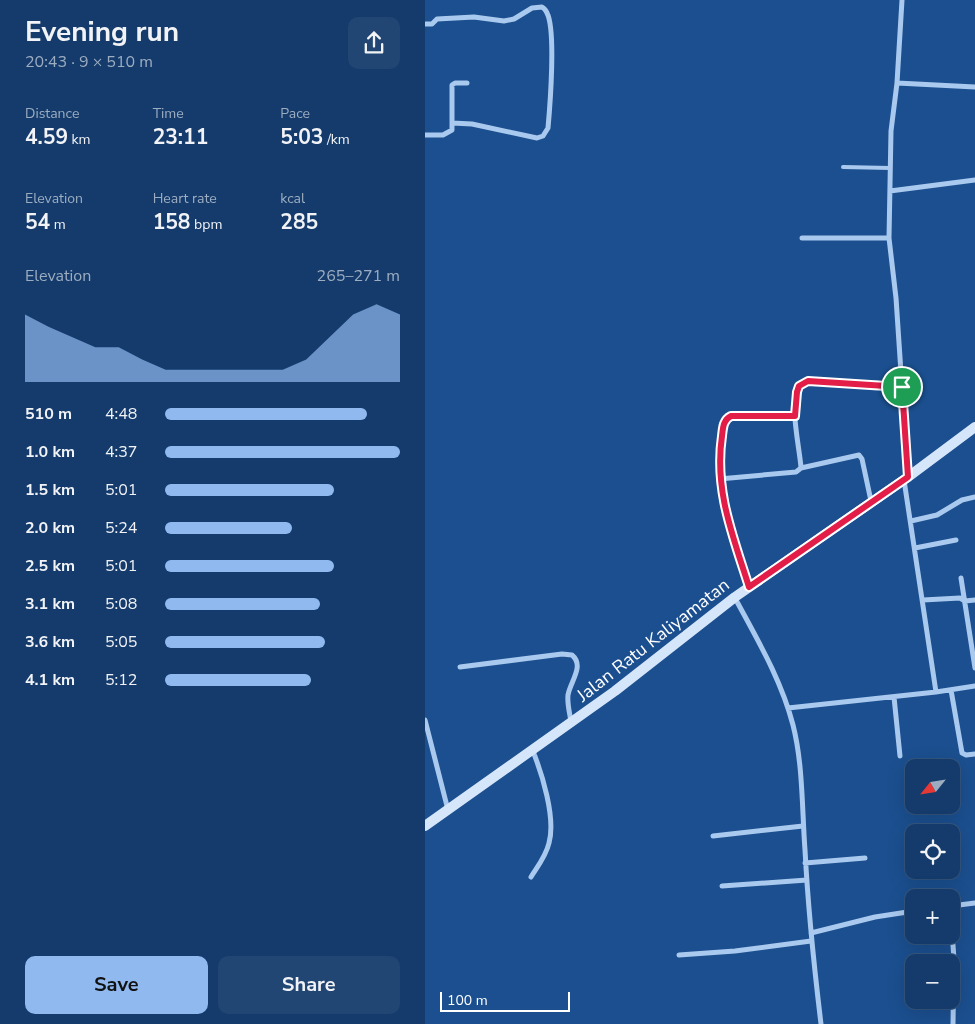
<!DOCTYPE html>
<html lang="en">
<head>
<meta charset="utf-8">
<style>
  body { margin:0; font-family:"Nunito Sans",sans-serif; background:#214673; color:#f1f3f6; height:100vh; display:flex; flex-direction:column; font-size:19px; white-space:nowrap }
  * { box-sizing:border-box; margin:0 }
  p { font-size:16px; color:#9dadc1 }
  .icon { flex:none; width:28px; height:28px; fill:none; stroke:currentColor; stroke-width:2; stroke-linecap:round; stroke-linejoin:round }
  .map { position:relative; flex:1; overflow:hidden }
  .side { display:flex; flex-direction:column; background:#143b6b; width:425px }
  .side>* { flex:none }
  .needle { width:32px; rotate:240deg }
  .buttons { position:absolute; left:480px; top:759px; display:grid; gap:10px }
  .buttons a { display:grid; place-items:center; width:55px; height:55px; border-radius:10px; background:#143b6b; box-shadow:0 5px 20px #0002,0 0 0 1px #33557e; font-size:25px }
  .scale { position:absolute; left:15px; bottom:12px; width:130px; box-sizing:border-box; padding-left:5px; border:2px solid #fff; border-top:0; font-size:14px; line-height:18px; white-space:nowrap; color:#fff; -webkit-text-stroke:4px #1b4f8f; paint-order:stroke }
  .pin { position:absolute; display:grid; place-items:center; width:42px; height:42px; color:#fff; margin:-21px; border:2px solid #fff; border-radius:50%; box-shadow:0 1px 5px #0007 }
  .round { display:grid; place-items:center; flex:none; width:52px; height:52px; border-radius:10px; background:#214673 }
  .head { display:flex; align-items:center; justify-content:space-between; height:85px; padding:0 25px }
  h1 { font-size:28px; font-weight:700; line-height:38px }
  .figures { display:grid; grid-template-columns:repeat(3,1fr); gap:8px; height:85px; padding:5px 25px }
  .figures div { display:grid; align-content:center }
  .figures b { font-size:21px; font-weight:700 }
  .figures small { font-size:14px; font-weight:400 }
  .figures p { font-size:14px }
  .chart { height:140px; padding:10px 25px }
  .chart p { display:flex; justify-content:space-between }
  .chart svg { width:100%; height:90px; margin-top:5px; fill:#90b9f0; opacity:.7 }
  .cta { display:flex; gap:10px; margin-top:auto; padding:10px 25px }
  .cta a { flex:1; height:58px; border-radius:10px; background:#90b9f0; color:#111; font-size:20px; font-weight:700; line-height:58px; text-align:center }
  .cta a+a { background:#214673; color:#f1f3f6 }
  ul { padding:0 25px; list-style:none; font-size:16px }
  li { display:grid; grid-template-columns:80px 60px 1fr; align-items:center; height:38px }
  li i { height:12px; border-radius:6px; background:#90b9f0 }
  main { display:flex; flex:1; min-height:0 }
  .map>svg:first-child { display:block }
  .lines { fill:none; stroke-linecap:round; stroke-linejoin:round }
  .service { stroke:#a9c9ee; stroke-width:4 }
  .minor { stroke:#a9c9ee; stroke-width:5 }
  .secondary { stroke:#d6e6fa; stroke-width:10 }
  .route-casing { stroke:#fff; stroke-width:10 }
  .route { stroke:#e11d48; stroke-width:6 }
  .labels { text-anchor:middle; stroke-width:4.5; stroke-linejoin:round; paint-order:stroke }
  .street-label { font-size:18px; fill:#fff; stroke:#1b4f8f }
</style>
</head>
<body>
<main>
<section class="side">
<div class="head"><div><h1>Evening run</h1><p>20:43 · 9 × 510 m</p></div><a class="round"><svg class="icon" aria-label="share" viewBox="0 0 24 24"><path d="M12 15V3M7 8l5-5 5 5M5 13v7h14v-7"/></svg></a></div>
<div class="figures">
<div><p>Distance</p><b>4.59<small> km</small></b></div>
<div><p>Time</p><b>23:11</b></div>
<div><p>Pace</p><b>5:03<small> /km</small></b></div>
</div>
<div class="figures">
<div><p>Elevation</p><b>54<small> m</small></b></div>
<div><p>Heart rate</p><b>158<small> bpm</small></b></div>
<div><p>kcal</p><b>285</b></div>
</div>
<div class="chart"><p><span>Elevation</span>265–271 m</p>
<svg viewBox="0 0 160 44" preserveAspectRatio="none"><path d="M0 44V11L10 17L20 22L30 27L40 27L50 33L60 38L70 38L80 38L90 38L100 38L110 38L120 33L130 22L140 11L150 6L160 11V44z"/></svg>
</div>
<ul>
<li><b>510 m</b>4:48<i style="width:86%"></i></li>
<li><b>1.0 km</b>4:37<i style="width:100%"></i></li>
<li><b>1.5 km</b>5:01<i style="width:72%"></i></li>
<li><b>2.0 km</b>5:24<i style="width:54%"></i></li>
<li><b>2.5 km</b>5:01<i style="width:72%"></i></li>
<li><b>3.1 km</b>5:08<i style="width:66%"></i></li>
<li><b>3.6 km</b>5:05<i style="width:68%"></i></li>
<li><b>4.1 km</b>5:12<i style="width:62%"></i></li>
</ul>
<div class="cta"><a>Save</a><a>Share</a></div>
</section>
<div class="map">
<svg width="550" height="1024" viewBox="0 0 550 1024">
  <rect width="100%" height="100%" fill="#1b4f8f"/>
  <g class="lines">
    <path class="service" d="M418,167L465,168"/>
    <path class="minor" d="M477,0L472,83L466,131L464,238L471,298L483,477
      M0,24H7L12,19L49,17L79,21L89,19L107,8L117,7C120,9 121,10 122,13C131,30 125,106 123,128L118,136L112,138L47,124L27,123V130L18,135H0
      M472,83L550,87
      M27,123V85L30,83H42
      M465,191L550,180
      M377,238H464
      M376,468C375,450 363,399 374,385C381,376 462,386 477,387
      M294,479L371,472L376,468L434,455L437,459L446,501
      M479,480L511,692
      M486,521L512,515L537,500L550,497
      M490,548L531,540
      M536,578L550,668
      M324,586C308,535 289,491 297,436C298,428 298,420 306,416H370
      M310,598C332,639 356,679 368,725C378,764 377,810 380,850C383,908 389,966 396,1024
      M498,600L535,598L540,601L550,600
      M35,667L137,654L147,655C160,666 145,682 143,695C142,704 145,714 146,722
      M526,690L537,753L541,755L550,754
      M469,697L475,756
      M363,708L511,692L550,686
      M0,720L23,810
      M288,836L378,826
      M380,863L440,858
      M106,877C113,866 121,856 124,843C131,818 117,773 107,749
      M297,886L382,880
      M526,906L550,903
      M526,918L529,959L528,1024
      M386,933L450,917L489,911
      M254,955L310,951L386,941"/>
    <path class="secondary" d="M0,826L190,691L310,597L483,477L550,427"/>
  </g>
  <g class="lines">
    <defs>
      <path id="route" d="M383,381L477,387L483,477L324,587C308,536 289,490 297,436C298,428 298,420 306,416H370L372,392L374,386Z"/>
    </defs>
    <use href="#route" class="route-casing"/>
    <use href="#route" class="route"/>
  </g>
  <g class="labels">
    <g class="street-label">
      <text transform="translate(228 640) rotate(-38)" y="6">Jalan Ratu Kaliyamatan</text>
    </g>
  </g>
</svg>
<div class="buttons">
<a><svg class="needle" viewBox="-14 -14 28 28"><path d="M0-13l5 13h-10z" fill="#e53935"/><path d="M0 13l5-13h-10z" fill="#9dadc1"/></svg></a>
<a><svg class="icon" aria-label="locate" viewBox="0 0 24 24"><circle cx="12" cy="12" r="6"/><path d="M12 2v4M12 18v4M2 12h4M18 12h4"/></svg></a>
<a>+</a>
<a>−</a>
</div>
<div class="scale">100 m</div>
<div class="pin" style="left:477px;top:387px;background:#1e9e55"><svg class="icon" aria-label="arrive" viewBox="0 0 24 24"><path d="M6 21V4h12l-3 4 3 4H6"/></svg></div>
</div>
</main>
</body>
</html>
